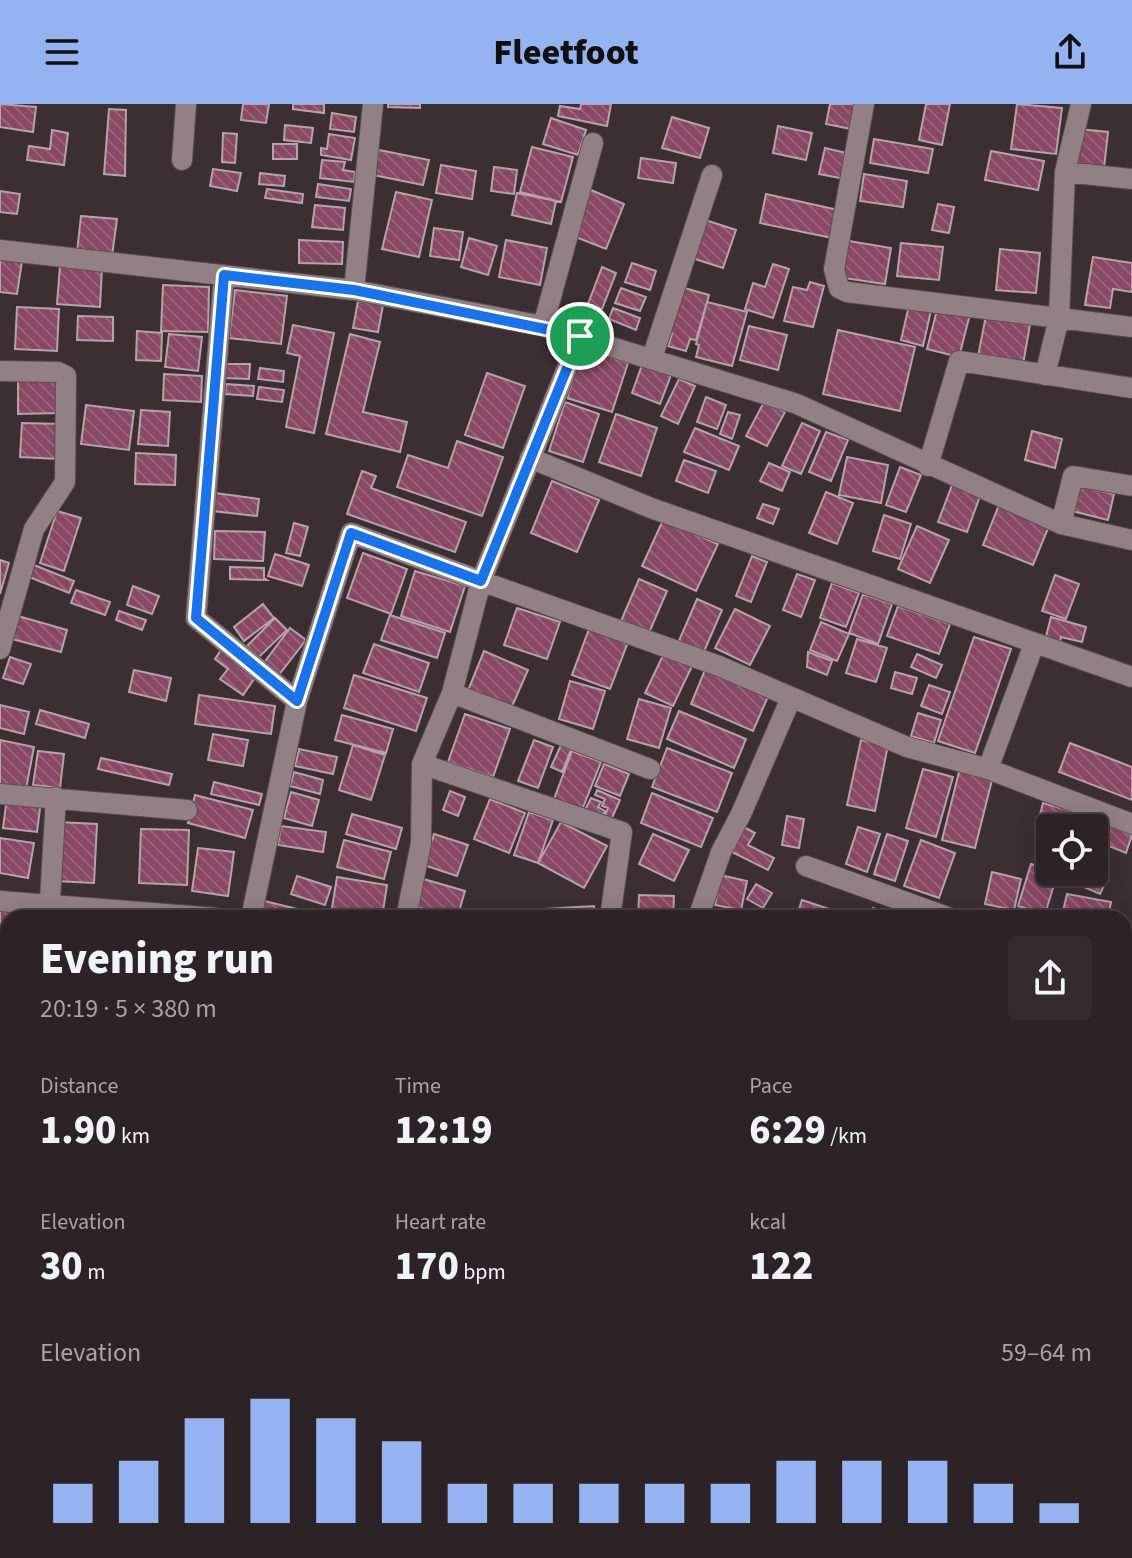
<!DOCTYPE html>
<html lang="en">
<head>
<meta charset="utf-8">
<style>
  body { margin:0; font-family:"Source Sans 3",sans-serif; background:#352b2f; color:#f1f3f6; height:100vh; display:flex; flex-direction:column; font-size:30px; white-space:nowrap }
  * { box-sizing:border-box; margin:0 }
  p { font-size:26px; color:#a7a4a7 }
  .icon { flex:none; width:44px; height:44px; fill:none; stroke:currentColor; stroke-width:2; stroke-linecap:round; stroke-linejoin:round }
  .map { position:relative; flex:1; overflow:hidden }
  .side { position:absolute; left:0px; top:806px; width:1132px; height:648px; display:flex; flex-direction:column; background:#2d2327; border-radius:24px 24px 0 0; box-shadow:0 4px 20px #0003,0 0 0 2px #484044 }
  .side>* { flex:none }
  .tools { position:absolute; left:1036px; top:710px; display:grid; gap:16px }
  .tools a { display:grid; place-items:center; width:72px; height:72px; border-radius:8px; background:#2d2327; box-shadow:0 4px 20px #0003,0 0 0 2px #484044; font-size:40px }
  .pin { position:absolute; display:grid; place-items:center; width:68px; height:68px; color:#fff; margin:-34px; border:4px solid #fff; border-radius:50%; box-shadow:0 2px 8px #0007 }
  .round { display:grid; place-items:center; flex:none; width:84px; height:84px; border-radius:8px; background:#352b2f }
  .head { display:flex; align-items:center; justify-content:space-between; height:136px; padding:0 40px }
  h1 { font-size:44px; font-weight:800; line-height:60px }
  .stats { display:grid; grid-template-columns:repeat(3,1fr); gap:12px; height:136px; padding:8px 40px }
  .stats div { display:grid; align-content:center }
  .stats b { font-size:40px; font-weight:800 }
  .stats small { font-size:22px; font-weight:400 }
  .stats p { font-size:22px }
  .chart { height:224px; padding:16px 40px }
  .chart p { display:flex; justify-content:space-between }
  .chart svg { width:100%; height:144px; margin-top:8px; stroke:#95b2f1; stroke-width:6 }
  header { display:flex; justify-content:space-between; align-items:center; height:104px; padding:0 40px; background:#95b2f1; color:#111; font-size:36px; font-weight:800 }
  .map>svg:first-child { display:block }
  .building { fill:url(#building-back-hatch); stroke:#b4a3a9; stroke-width:2 }
  .lines { fill:none; stroke-linecap:round; stroke-linejoin:round }
  .street-casing { stroke:#594d52; stroke-width:22 }
  .street { stroke:#918187; stroke-width:20 }
  .route-casing { stroke:#fff; stroke-width:16 }
  .route { stroke:#1a73e8; stroke-width:10 }
</style>
</head>
<body>
<header><svg class="icon" aria-label="menu" viewBox="0 0 24 24"><path d="M4 6h16M4 12h16M4 18h16"/></svg>Fleetfoot<svg class="icon" aria-label="share" viewBox="0 0 24 24"><path d="M12 15V3M7 8l5-5 5 5M5 13v7h14v-7"/></svg></header>
<div class="map">
<svg width="1132" height="1454" viewBox="0 0 1132 1454">
  <defs>
    <pattern id="building-back-hatch" width="6" height="6" patternUnits="userSpaceOnUse" patternTransform="scale(2)"><rect width="6" height="6" fill="#894764"/><path d="M-1 5l2 2M0 0l6 6M5-1l2 2" fill="none" stroke="#9a627a"/></pattern>
  </defs>
  <rect width="100%" height="100%" fill="#3c2f34"/>
  <path class="building" d="M0,0L36,3L33,28L0,23Z
    M243,0H269L266,19L241,16Z
    M293,0H324V9L293,5Z
    M388,0H420V4L388,3Z
    M581,0H611L607,22L558,12L560,2L580,5Z
    M830,0H861L856,26L826,20Z
    M926,0H950L942,41L919,36Z
    M1017,0L1062,4L1056,50L1011,45Z
    M109,5L126,6L125,72L104,70Z
    M332,9L356,13L354,28L330,25Z
    M672,13L709,24L700,54L662,44Z
    M551,14L586,26L578,51L543,40Z
    M285,21L313,24L311,39L284,36Z
    M778,22L812,29L806,56L773,49Z
    M1079,25L1108,28L1104,64L1075,61Z
    M52,26L68,29L64,61L27,56L29,42L50,45Z
    M223,29L237,30L235,59L222,58Z
    M329,30L355,34L351,56L321,51V44L327,45Z
    M874,35L933,45L928,69L870,59Z
    M273,40H297V55H273Z
    M532,43L573,53L561,98L520,88Z
    M825,44L851,50L845,75L819,70Z
    M379,46L429,56L423,81L373,71Z
    M991,47L1044,57L1038,86L985,76Z
    M641,54L676,59L673,79L638,74Z
    M322,56L345,58L343,66L355,68L354,78L320,74Z
    M441,61L476,67L472,95L436,89Z
    M494,63L517,66L514,90L491,87Z
    M213,65L241,69L237,87L210,82Z
    M260,69L285,72L284,82L259,80Z
    M864,70L907,77L903,103L860,97Z
    M318,80L351,85L349,97L316,93Z
    M267,85L303,90L302,99L265,94Z
    M591,86L624,100L606,145L573,132Z
    M0,87L20,90L17,110L0,108Z
    M396,88L432,96L419,153L382,145Z
    M517,89L556,97L551,120L512,111Z
    M766,90L843,107L837,135L760,119Z
    M938,100L954,103L949,129L932,126Z
    M315,101L345,104L343,126L312,123Z
    M81,112L117,115L112,152L77,148Z
    M702,115L736,126L723,164L689,153Z
    M434,124L463,128L459,156L430,152Z
    M469,134L497,142L488,171L461,163Z
    M299,136L343,138L342,160L299,159Z
    M506,136L547,144L540,181L499,173Z
    M843,136L891,144L885,180L837,173Z
    M901,139L943,143L939,176L897,172Z
    M1000,145L1040,149L1036,189L996,186Z
    M1093,153L1132,159V188L1113,185L1110,204L1085,201Z
    M0,154L22,157L17,190L0,188Z
    M632,159L656,167L650,186L625,178Z
    M773,160L789,165L773,214L745,205L753,179L765,183Z
    M60,162L102,164L100,203L57,200Z
    M602,163L616,169L602,205L588,200Z
    M810,178L824,182L813,223L784,217L793,183L807,186Z
    M163,181L209,183L208,228L161,227Z
    M681,183L709,191L696,236L690,235L686,247L668,242L672,230L668,229Z
    M621,184L646,193L640,207L615,199Z
    M235,186L287,192L281,240L229,234Z
    M358,197L383,201L378,228L353,224Z
    M910,197L932,202L923,242L901,236Z
    M707,198L747,208L732,262L696,253L699,241L696,240Z
    M938,202L970,210L959,253L927,245Z
    M17,203L59,205L57,247L15,245Z
    M613,204L640,214L636,226L609,215Z
    M987,206L1031,215L1022,266L977,258Z
    M78,212L113,213V237L77,236Z
    M293,221L334,229L314,329L286,323L300,252L287,249Z
    M749,222L787,231L778,266L740,256Z
    M838,226L915,243L900,307L823,290Z
    M137,227L162,229L161,257L136,256Z
    M169,230L202,233L198,267L165,263Z
    M350,230L380,238L363,308L407,318L400,348L326,330Z
    M583,244L628,259L612,308L567,294Z
    M226,260H250L249,275L225,274Z
    M642,261L671,271L660,300L632,289Z
    M260,264L284,267L283,278L258,275Z
    M487,269L525,282L503,344L465,331Z
    M164,270L202,272L201,298L163,296Z
    M679,275L695,282L678,320L661,312Z
    M18,277H60L61,309L18,310Z
    M226,280L254,282L253,292L225,290Z
    M259,283L284,286L282,298L257,295Z
    M706,293L726,301L717,325L697,318Z
    M565,298L599,310L583,358L549,347Z
    M764,298L785,308L767,342L746,332Z
    M86,301L134,307L129,346L81,340Z
    M141,306L170,308L168,342L138,340Z
    M728,308L740,311L732,335L720,330Z
    M616,310L657,324L641,372L599,358Z
    M22,319L61,320L59,355L20,353Z
    M802,319L820,327L801,370L782,362Z
    M695,324L739,342L729,366L684,348Z
    M1032,327L1062,335L1055,364L1025,356Z
    M826,328L848,336L831,377L809,368Z
    M457,337L503,353L482,412L397,383L408,351L448,364Z
    M136,349L176,351L175,381L135,380Z
    M847,353L888,361L881,399L839,391Z
    M684,356L716,367L708,389L676,377Z
    M769,359L790,368L782,387L760,377Z
    M900,363L921,371L906,408L886,401Z
    M362,367L376,372L371,384L466,418L455,448L347,410Z
    M552,377L599,396L577,448L531,429Z
    M952,381L980,392L967,428L938,418Z
    M1074,381L1114,390L1108,416L1068,406Z
    M826,388L853,399L837,440L809,429Z
    M215,389L259,395L257,412L213,407Z
    M763,400L779,405L773,420L757,414Z
    M999,401L1049,422L1033,461L983,441Z
    M57,407L81,414L64,467L40,459Z
    M884,411L911,420L900,455L873,447Z
    M663,416L718,440L696,487L642,462Z
    M294,419L308,423L300,452L286,449Z
    M917,422L949,436L930,479L898,465Z
    M215,427L265,428L263,457L214,455Z
    M363,449L407,465L391,510L347,494Z
    M275,450L309,461L302,482L268,472Z
    M752,452L767,458L751,498L736,492Z
    M0,456L9,459L0,490Z
    M29,459L74,477L69,489L24,471Z
    M230,463L264,464V474L267,476L230,475Z
    M415,467L465,482L450,528L401,512Z
    M797,470L815,476L801,513L783,506Z
    M1055,471L1079,480L1066,515L1042,507Z
    M639,475L667,487L649,529L621,517Z
    M832,479L859,489L846,523L820,514Z
    M133,482L159,492L152,510L127,501Z
    M76,486L110,498L105,511L71,499Z
    M863,490L892,500L878,540L849,529Z
    M697,495L722,506L703,550L678,539Z
    M263,500L274,514L244,537L234,523Z
    M898,502L950,520L939,550L887,532Z
    M517,504L560,518L547,555L504,541Z
    M735,505L770,522L750,561L715,544Z
    M119,507L146,516L142,526L116,516Z
    M390,511L445,529L437,554L381,536Z
    M18,512L67,526L61,548L12,535Z
    M1051,513L1086,523L1082,538L1061,533L1059,543L1044,540Z
    M275,514L287,526L259,553L247,542Z
    M821,518L849,530L837,557L810,546Z
    M290,524L306,536L278,572L263,560Z
    M589,525L628,538L610,585L572,571Z
    M974,533L1011,545L975,649L938,637Z
    M857,535L887,544L876,578L846,569Z
    M374,540L429,559L419,588L363,569Z
    M223,543L259,568L243,591L220,575L228,565L215,555Z
    M484,547L528,566L510,607L467,589Z
    M665,547L693,560L673,602L645,589Z
    M808,548L832,557L827,571L807,563Z
    M917,550L942,561L936,574L911,563Z
    M10,553L31,560L23,580L3,574Z
    M707,561L770,588L753,627L691,600Z
    M134,566L171,574L166,597L129,588Z
    M895,568L917,574L912,590L891,584Z
    M354,571L427,594L416,627L344,604Z
    M570,577L605,587L593,625L559,615Z
    M929,581L950,588L942,610L921,602Z
    M199,591L275,602L271,630L195,620Z
    M639,595L671,604L659,644L627,635Z
    M0,601L29,608L24,630L0,624Z
    M40,606L89,620L85,634L36,620Z
    M679,607L746,635L734,664L667,635Z
    M918,609L941,616L934,639L911,632Z
    M465,610L510,625L493,673L448,658Z
    M342,611L393,625L386,649L335,636Z
    M213,630L248,636L243,662L208,656Z
    M0,636L34,643L26,685L0,681Z
    M534,636L553,643L538,684L518,677Z
    M861,636L888,641L875,707L847,701Z
    M1070,639L1132,663V696L1059,668Z
    M353,641L385,651L371,696L339,686Z
    M561,641L571,646L562,668L551,663Z
    M667,644L732,669L717,708L652,683Z
    M299,645L337,653L333,670L295,662Z
    M38,647L64,650L60,684L33,681Z
    M572,647L601,658L582,706L554,695Z
    M101,654L172,670L169,681L98,665Z
    M604,660L629,670L620,692L595,682Z
    M961,660L994,668L975,744L942,736Z
    M923,665L953,673L936,733L906,724Z
    M294,668L323,676L320,690L290,682Z
    M214,678L262,690L259,701L211,690Z
    M597,686L620,696L611,716L604,714L608,704L602,702L605,695L595,691Z
    M450,687L465,693L458,712L443,706Z
    M291,688L319,696L312,722L284,714Z
    M652,689L713,714L701,743L641,719Z
    M195,691L253,706L245,734L188,719Z
    M7,693L41,697L37,728L3,724Z
    M591,694L601,698L598,703L605,707L601,714L585,706Z
    M490,695L525,709L509,749L474,735Z
    M1043,699L1088,712L1084,724H1050V730L1036,726Z
    M529,708L553,716L538,759L514,751Z
    M352,710L402,724L396,745L346,730Z
    M787,712L804,715L799,744L782,741Z
    M58,718L97,720L94,779L55,777Z
    M561,718L607,742L584,784L538,759Z
    M1100,718L1132,731L1126,749L1094,736Z
    M736,719L755,729L748,741L774,754L768,766L724,744Z
    M281,722L326,728L323,748L278,741Z
    M858,723L880,730L867,768L846,760Z
    M141,725L189,726L187,781L139,779Z
    M434,730L468,741L457,772L424,761Z
    M653,730L689,746L674,777L639,760Z
    M887,730L908,737L895,777L874,770Z
    M1041,733L1050,735V758L1035,753Z
    M0,734L34,739L28,774L0,769Z
    M344,736L391,748L384,775L337,763Z
    M921,736L955,749L939,794L904,782Z
    M198,744L234,748L228,792L192,787Z
    M1031,760L1058,768L1045,810L1018,802Z
    M992,768L1021,775L1014,806L985,800Z
    M1071,768H1089L1107,775L1100,790L1068,776Z
    M720,771L747,777L741,806L715,801Z
    M297,772L331,783L325,801L291,790Z
    M337,773L387,781L382,814L331,810Z
    M420,774L465,787L457,814L412,802Z
    M756,780L772,789L763,804L747,795Z
    M1067,790L1111,798L1108,814L1063,807Z
    M639,791L674,792L673,814H638Z
    M260,796L335,814H280L257,809Z
    M802,796L829,805L826,814L798,808Z
    M594,802L595,814H528V806Z
    M873,804L894,814H868Z
    M0,806L36,807V814H8V827L0,826Z
    M709,807L739,812V814H708Z
    M1124,840H1128V911H1124Z
    M0,911L8,912V940L0,939Z
    M0,1003H8V1084H0Z
    M1,1117H8V1152L1,1151Z
    M1,1242L8,1243V1274L0,1273Z
    M1127,1282H1132V1297H1128Z
    M0,1325H8V1363H0Z
    M1124,1430H1132V1454H1122Z
    M526,1446H566L564,1454H524Z
    M692,1446H715L713,1454H691Z
    M1032,1446H1065V1454H1032Z"/>
  <g class="lines">
    <defs>
      <path id="street" d="M864,0L834,165L839,184L847,188L1059,214L1045,271
        M1081,0L1065,68L1059,214L1132,223
        M182,56L186,0
        M1065,68L1132,75
        M0,146L354,186L543,222L797,300L1061,420L1132,436
        M224,171L196,514L297,597L351,429L481,477L580,232
        M354,186L373,0
        M543,222L593,39
        M652,254L712,71
        M0,267L58,268L66,272L65,378L34,425L0,545
        M530,354L651,404L1132,573
        M928,362L959,257L1132,284
        M1061,420L1073,372L1132,382
        M452,589L650,665
        M988,665L1034,540
        M0,690L187,706
        M806,762L950,814
        M0,797L216,814
        M49,814L56,693
        M251,814L297,597
        M406,814L421,739L422,660
        M610,814L622,728L422,660L452,589L481,477L719,562L907,643L988,665L1132,720
        M698,814L721,748L741,710L791,594
        M1124,837L1132,838
        M0,899H8
        M1124,920H1132
        M0,1002H8
        M1124,1004L1132,1003
        M0,1105H8
        M0,1202H8
        M1124,1271L1132,1149
        M0,1316L8,1317
        M0,1411H8
        M265,1446L285,1454
        M447,1446L475,1454
        M316,1454L317,1446
        M571,1454L573,1446
        M660,1454L661,1446
        M1013,1454L1014,1446
        M1108,1454L1109,1446"/>
    </defs>
    <use href="#street" class="street-casing"/>
    <use href="#street" class="street"/>
  </g>
  <g class="lines">
    <defs>
      <path id="route" d="M224,171L354,186L580,232L481,477L351,429L297,597L196,514Z"/>
    </defs>
    <use href="#route" class="route-casing"/>
    <use href="#route" class="route"/>
  </g>
</svg>
<div class="tools">
<a><svg class="icon" aria-label="locate" viewBox="0 0 24 24"><circle cx="12" cy="12" r="6"/><path d="M12 2v4M12 18v4M2 12h4M18 12h4"/></svg></a>
</div>
<div class="pin" style="left:580px;top:232px;background:#1e9e55"><svg class="icon" aria-label="arrive" viewBox="0 0 24 24"><path d="M6 21V4h12l-3 4 3 4H6"/></svg></div>
<section class="side">
<div class="head"><div><h1>Evening run</h1><p>20:19 · 5 × 380 m</p></div><a class="round"><svg class="icon" aria-label="share" viewBox="0 0 24 24"><path d="M12 15V3M7 8l5-5 5 5M5 13v7h14v-7"/></svg></a></div>
<div class="stats">
<div><p>Distance</p><b>1.90<small> km</small></b></div>
<div><p>Time</p><b>12:19</b></div>
<div><p>Pace</p><b>6:29<small> /km</small></b></div>
</div>
<div class="stats">
<div><p>Elevation</p><b>30<small> m</small></b></div>
<div><p>Heart rate</p><b>170<small> bpm</small></b></div>
<div><p>kcal</p><b>122</b></div>
</div>
<div class="chart"><p><span>Elevation</span>59–64 m</p>
<svg viewBox="0 0 160 44" preserveAspectRatio="none"><path d="M5 44V32M15 44V25M25 44V12M35 44V6M45 44V12M55 44V19M65 44V32M75 44V32M85 44V32M95 44V32M105 44V32M115 44V25M125 44V25M135 44V25M145 44V32M155 44V38"/></svg>
</div>
</section>
</div>
</body>
</html>
